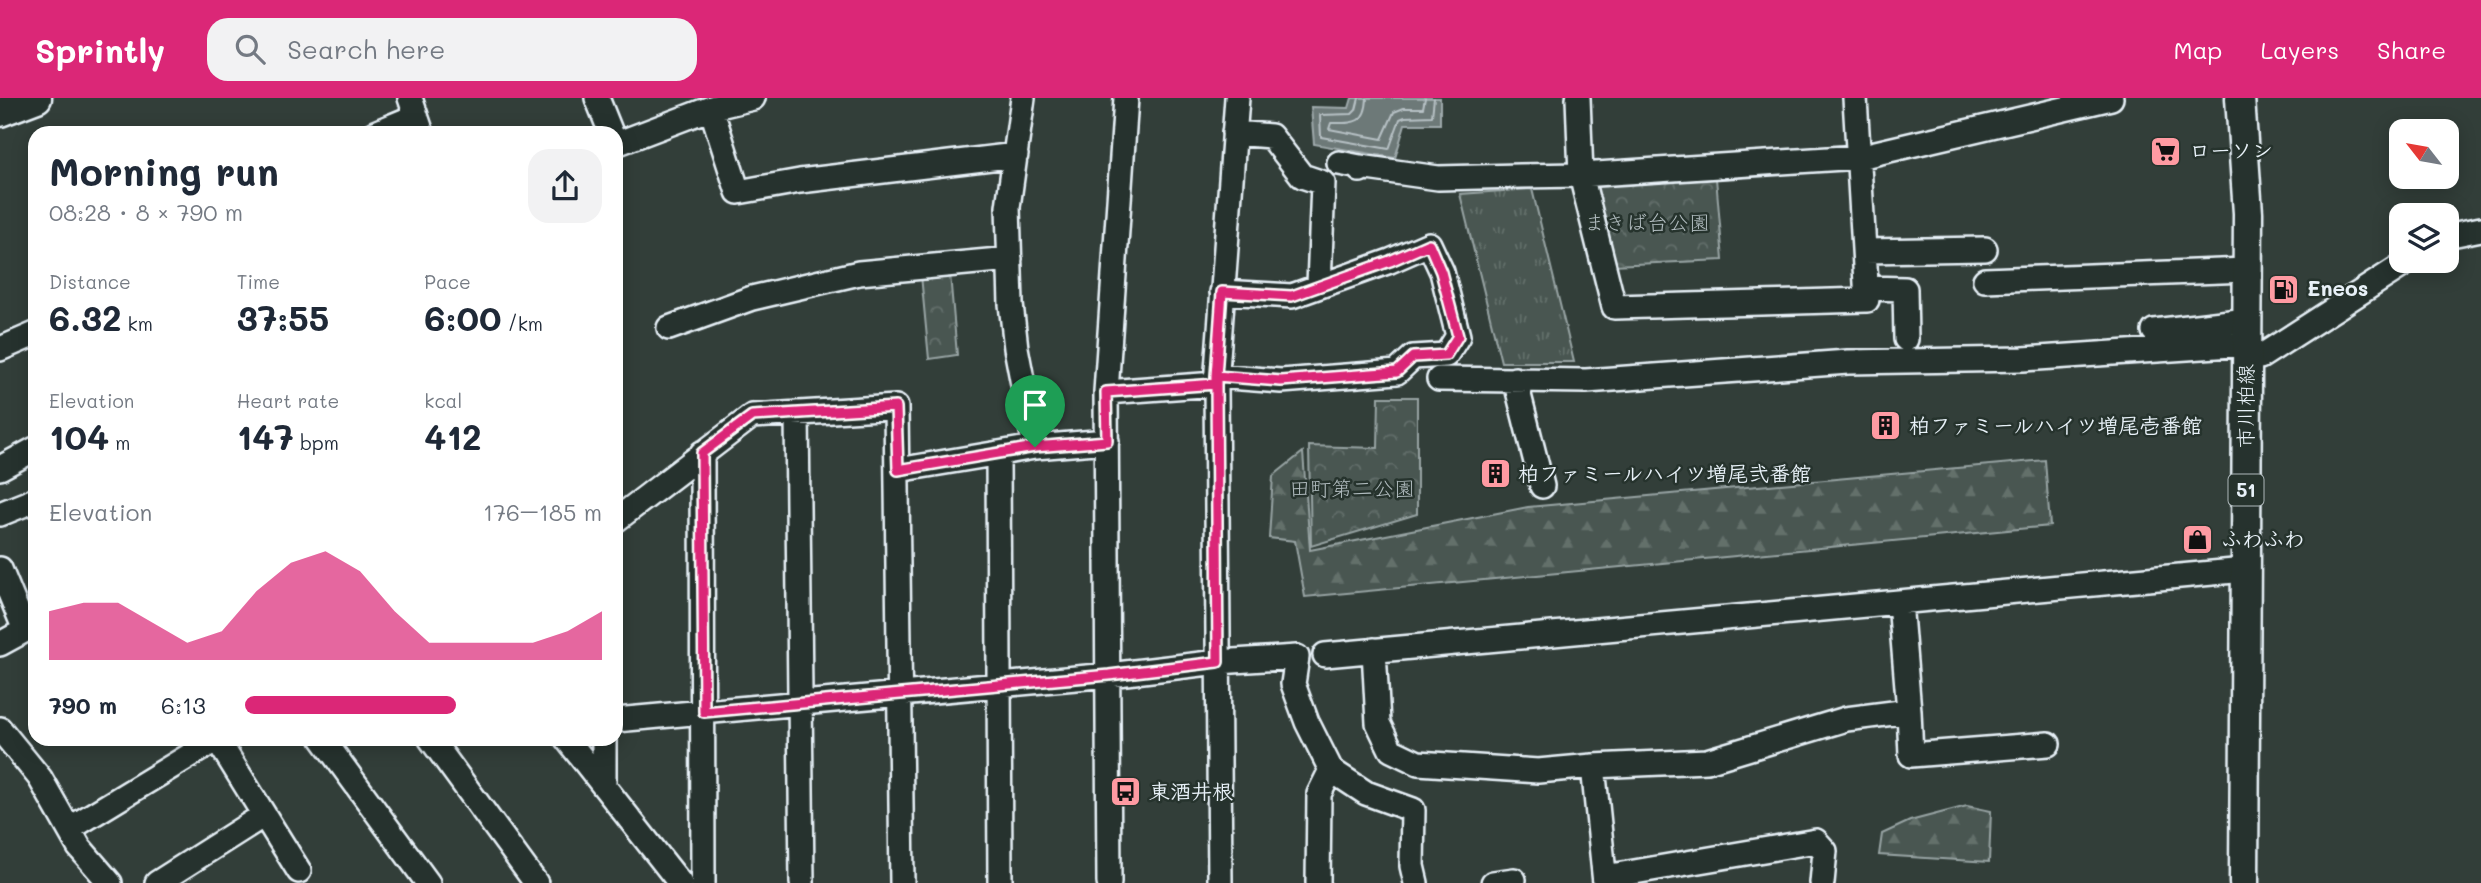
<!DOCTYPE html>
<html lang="en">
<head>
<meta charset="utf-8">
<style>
  body { margin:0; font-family:Mali,"Klee One",sans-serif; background:#f2f2f3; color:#1f2937; height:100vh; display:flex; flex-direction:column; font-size:26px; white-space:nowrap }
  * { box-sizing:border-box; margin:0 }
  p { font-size:23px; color:#747a83 }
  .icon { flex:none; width:38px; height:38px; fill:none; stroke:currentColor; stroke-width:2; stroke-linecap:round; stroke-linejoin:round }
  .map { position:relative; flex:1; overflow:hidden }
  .drawer { position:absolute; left:28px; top:28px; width:595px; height:620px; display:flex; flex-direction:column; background:#fff; border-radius:21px; box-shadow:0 4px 18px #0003 }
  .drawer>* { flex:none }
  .needle { width:46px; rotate:301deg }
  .tools { position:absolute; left:2389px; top:21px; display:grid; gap:14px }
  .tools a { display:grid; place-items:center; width:70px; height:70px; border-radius:14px; background:#fff; box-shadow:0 4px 18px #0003; font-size:35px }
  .pin { position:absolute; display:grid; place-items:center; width:60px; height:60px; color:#fff; margin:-72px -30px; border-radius:50% 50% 50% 0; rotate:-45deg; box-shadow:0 0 7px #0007 }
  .pin .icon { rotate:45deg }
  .round { display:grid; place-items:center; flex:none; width:74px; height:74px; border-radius:21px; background:#f2f2f3 }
  .summary { display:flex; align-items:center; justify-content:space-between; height:119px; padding:0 21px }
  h1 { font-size:38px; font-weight:800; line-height:52px }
  .stats { display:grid; grid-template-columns:repeat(3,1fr); gap:10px; height:119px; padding:7px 21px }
  .stats div { display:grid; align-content:center }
  .stats b { font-size:35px; font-weight:800 }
  .stats small { font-size:19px; font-weight:400 }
  .stats p { font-size:19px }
  .chart { height:196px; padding:14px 21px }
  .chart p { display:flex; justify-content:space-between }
  .chart svg { width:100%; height:126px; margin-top:7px; fill:#db2777; opacity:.7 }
  ul { padding:0 21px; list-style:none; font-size:23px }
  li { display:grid; grid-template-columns:112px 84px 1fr; align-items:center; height:52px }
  li i { height:18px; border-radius:9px; background:#db2777 }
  header { display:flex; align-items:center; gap:42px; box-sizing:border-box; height:98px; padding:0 35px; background:#db2777; color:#fff }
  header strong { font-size:33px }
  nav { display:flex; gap:38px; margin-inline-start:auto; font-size:24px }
  .search { width:490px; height:63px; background:#f2f2f3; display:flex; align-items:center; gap:18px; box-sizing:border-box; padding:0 24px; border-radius:21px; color:#747a83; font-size:26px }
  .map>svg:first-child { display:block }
  .grass { fill:url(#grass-tufts); stroke:#98a4a4; stroke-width:2 }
  .forest { fill:url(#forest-firs); stroke:#98a4a4; stroke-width:2 }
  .park { fill:url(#park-crowns); stroke:#98a4a4; stroke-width:2 }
  .water { fill:#6d7978; stroke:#9ea9ab; stroke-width:2 }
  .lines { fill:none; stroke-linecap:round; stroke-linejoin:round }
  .shore { stroke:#b7c1c5; stroke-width:2 }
  .minor-casing { stroke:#e8f1f8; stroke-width:28 }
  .major-casing { stroke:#e8f1f8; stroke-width:33 }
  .minor { stroke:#26332d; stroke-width:23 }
  .major { stroke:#26332d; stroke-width:28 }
  .route-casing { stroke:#fff; stroke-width:14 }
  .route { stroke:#db2777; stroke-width:9 }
  .labels { text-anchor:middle; stroke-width:5; stroke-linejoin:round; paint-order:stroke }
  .shield { fill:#26332d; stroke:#aeb8bb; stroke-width:2 }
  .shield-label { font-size:19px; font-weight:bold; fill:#e8f1f8 }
  .poi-label { font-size:21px; font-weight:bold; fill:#e8f1f8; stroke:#26332d; text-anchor:start }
  .park-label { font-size:21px; fill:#b0bbbe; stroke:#26332d }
  .street-label { font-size:21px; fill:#e8f1f8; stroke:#26332d }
</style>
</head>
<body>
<header>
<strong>Sprintly</strong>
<div class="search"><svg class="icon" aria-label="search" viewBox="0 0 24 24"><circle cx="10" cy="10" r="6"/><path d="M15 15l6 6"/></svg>Search here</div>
<nav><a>Map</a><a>Layers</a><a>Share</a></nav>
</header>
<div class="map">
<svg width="2481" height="785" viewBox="0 0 2481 785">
  <defs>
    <pattern id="grass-tufts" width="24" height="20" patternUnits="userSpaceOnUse" patternTransform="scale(1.75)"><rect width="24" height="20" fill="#495651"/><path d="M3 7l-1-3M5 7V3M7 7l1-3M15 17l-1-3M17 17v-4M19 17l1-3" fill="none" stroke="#636f6b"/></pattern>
    <pattern id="forest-firs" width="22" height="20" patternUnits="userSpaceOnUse" patternTransform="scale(1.75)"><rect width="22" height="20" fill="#495651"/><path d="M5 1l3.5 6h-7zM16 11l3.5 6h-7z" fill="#636f6b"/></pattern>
    <pattern id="park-crowns" width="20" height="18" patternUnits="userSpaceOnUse" patternTransform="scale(1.75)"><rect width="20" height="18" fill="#495651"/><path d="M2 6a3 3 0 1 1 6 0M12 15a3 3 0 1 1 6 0" fill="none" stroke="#636f6b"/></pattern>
  </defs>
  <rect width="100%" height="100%" fill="#323e39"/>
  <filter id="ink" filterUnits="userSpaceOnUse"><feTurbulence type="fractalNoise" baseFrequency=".0143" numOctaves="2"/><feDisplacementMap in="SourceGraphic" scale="14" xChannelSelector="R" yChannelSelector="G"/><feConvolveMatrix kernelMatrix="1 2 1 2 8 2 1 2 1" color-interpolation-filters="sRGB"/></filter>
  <g filter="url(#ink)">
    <path class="grass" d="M1532,91L1574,264H1501L1460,96Z"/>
    <path class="forest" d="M1303,354L1310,452L1528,409L2045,362L2050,428L1305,499L1295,443L1269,440L1273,378Z
      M1967,708L1991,713L1989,764L1879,757L1882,736L1910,723Z"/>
    <path class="park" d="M1716,80L1723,162L1612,167L1594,94L1598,86Z
      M950,176L957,257L929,261L921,177Z
      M1379,299H1417V416L1311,448L1309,348L1378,350Z"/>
    <path class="water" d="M1352,0H1440V26H1405L1395,60L1314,46L1311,9L1349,10Z"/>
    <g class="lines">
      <path class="shore" d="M1359,0L1356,12L1352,16L1320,17L1321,39L1389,51L1400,21L1405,19L1432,18L1434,0
        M1367,0C1366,27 1353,25 1331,25L1329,31L1382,41L1394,14L1404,10H1423L1425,0"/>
      <defs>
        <path id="minor" d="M410,0L422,35
          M597,0L611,35
          M1023,0L1008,109L1011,206L1016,250L1035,349
          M1578,0L1581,77L1614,209L1867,202L1855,0
          M711,10L738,94L800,83L1016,57
          M375,35L416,18
          M1234,35L1271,38L1302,78L1323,85L1319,187
          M616,46L711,10L753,0
          M1339,65L1360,69V72
          M1360,69L1438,80L1520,78L1581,77L1859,59L2111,0
          M2446,138L2481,131
          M1865,153L1985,151
          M1985,182L2247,172
          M1866,190L1905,191L1906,241
          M669,230L752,200L859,175L1010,161
          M2154,233L2247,222
          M0,251L35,236
          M2247,261L2260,259L2409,163
          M1216,278L1281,283L1397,274L1413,259L1446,257L1458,238L1442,174L1429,146L1390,163L1292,198L1222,194
          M1439,281L1586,283L1848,264L2023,261L2247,246
          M1515,281L1542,388
          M1106,294L1216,286
          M797,315L802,785
          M702,355L703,785
          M998,355L1000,785
          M0,370L35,351
          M898,372L1035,349L1107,343
          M0,416L35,402
          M616,422L752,318L896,309L902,785
          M0,471L25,532
          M0,546L35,527
          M1374,552L1378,625L1391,652L1418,665L1538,673L1593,668L1707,663L1846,621L1909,613L1900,504
          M1325,557L2245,472
          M1909,613L1911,657L2048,646
          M616,622L1109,577L1218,564L1297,559L1293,586L1307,624L1331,672L1319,696L1318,785
          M0,631L40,680L79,749L110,785
          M322,640L428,785
          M430,640L536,785
          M566,640L680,785
          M1593,668L1605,785
          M1331,672L1366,695L1413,712L1412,768L1416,785
          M604,688V640
          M69,731L217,641L299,773
          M1605,779L1816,743L1825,753L1822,785
          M157,785L264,717
          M1109,785L1106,294L1126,0
          M1220,785L1216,286L1237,0
          M1493,785L1514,782"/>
        <path id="major" d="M2240,0L2248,115L2244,785
          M0,14L37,0"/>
      </defs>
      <use href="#minor" class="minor-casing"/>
      <use href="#major" class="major-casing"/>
      <use href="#minor" class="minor"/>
      <use href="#major" class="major"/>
    </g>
  </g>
  <g class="lines" filter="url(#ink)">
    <defs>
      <path id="route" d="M1035,349L898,372L896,309L752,318L702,355L704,614L1109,577L1218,564L1216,286V278L1222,194L1292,198L1390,163L1429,146L1441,174L1458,238L1446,257L1413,259L1397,274L1281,283L1216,278V286L1106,294L1107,343L1035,349"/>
    </defs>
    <use href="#route" class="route-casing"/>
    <use href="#route" class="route"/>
  </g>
  <defs>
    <symbol id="supermarket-square" viewBox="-11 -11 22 22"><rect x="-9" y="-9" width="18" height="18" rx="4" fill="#ff9aa2" stroke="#26332d"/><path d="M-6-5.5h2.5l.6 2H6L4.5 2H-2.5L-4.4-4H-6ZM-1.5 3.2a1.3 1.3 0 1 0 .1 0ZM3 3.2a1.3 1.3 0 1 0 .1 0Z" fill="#111"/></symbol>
    <symbol id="fuel-square" viewBox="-11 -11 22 22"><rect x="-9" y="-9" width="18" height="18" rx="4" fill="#ff9aa2" stroke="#26332d"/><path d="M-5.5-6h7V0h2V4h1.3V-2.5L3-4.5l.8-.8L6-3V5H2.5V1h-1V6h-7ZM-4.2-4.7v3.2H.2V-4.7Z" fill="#111"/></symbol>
    <symbol id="building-square" viewBox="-11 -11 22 22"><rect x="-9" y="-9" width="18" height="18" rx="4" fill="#ff9aa2" stroke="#26332d"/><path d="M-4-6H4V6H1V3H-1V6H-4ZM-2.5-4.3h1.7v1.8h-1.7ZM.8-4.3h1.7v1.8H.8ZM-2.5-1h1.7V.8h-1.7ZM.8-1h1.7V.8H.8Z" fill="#111"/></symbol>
    <symbol id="shop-square" viewBox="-11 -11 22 22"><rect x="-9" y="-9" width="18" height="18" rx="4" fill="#ff9aa2" stroke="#26332d"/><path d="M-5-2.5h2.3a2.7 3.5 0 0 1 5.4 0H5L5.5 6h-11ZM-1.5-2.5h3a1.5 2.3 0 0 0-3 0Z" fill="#111"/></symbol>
    <symbol id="bus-square" viewBox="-11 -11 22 22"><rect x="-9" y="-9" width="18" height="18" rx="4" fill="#ff9aa2" stroke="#26332d"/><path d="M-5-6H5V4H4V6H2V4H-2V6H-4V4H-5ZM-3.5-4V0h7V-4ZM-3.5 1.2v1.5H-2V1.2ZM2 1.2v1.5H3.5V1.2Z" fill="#111"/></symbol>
  </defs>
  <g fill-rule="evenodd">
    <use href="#supermarket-square" x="2148" y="36" width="35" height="35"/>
    <use href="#fuel-square" x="2266" y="174" width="35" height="35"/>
    <use href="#building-square" x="1868" y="310" width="35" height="35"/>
    <use href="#building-square" x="1478" y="358" width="35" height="35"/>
    <use href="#shop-square" x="2180" y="424" width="35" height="35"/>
    <use href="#bus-square" x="1108" y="676" width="35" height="35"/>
  </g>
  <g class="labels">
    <rect class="shield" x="2228.5" y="376.5" width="35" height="31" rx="5"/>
    <g class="shield-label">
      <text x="2246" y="399">51</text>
    </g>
    <g class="poi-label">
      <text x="2189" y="60">ローソン</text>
      <text x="2307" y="198">Eneos</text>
      <text x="1909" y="335">柏ファミールハイツ増尾壱番館</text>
      <text x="1518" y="383">柏ファミールハイツ増尾弐番館</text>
      <text x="2221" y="448">ふわふわ</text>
      <text x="1149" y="701">東酒井根</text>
    </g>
    <g class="park-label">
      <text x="1647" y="132">まきば台公園</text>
      <text x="1352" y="398">田町第二公園</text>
    </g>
    <g class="street-label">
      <text transform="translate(2246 308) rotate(-90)" y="7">市川柏線</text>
    </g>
  </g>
</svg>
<div class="tools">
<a><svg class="needle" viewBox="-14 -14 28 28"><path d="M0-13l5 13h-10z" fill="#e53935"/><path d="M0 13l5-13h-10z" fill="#747a83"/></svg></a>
<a><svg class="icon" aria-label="layers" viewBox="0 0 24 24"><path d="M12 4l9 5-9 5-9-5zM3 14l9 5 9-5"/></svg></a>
</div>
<div class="pin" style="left:1035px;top:349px;background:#1e9e55"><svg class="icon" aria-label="arrive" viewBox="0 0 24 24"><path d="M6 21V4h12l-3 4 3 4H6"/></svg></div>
<section class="drawer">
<div class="summary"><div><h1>Morning run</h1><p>08:28 · 8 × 790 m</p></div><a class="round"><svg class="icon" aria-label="share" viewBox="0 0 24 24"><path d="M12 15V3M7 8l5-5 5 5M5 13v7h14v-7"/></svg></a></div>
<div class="stats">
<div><p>Distance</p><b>6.32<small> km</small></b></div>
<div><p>Time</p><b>37:55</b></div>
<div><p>Pace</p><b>6:00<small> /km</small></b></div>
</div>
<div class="stats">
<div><p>Elevation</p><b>104<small> m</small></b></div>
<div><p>Heart rate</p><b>147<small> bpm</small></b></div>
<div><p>kcal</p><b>412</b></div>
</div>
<div class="chart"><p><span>Elevation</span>176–185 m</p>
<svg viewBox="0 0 160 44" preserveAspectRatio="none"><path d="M0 44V27L10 24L20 24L30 31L40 38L50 34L60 20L70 10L80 6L90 13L100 27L110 38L120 38L130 38L140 38L150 34L160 27V44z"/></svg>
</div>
<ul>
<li><b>790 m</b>6:13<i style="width:59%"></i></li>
</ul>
</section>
</div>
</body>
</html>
